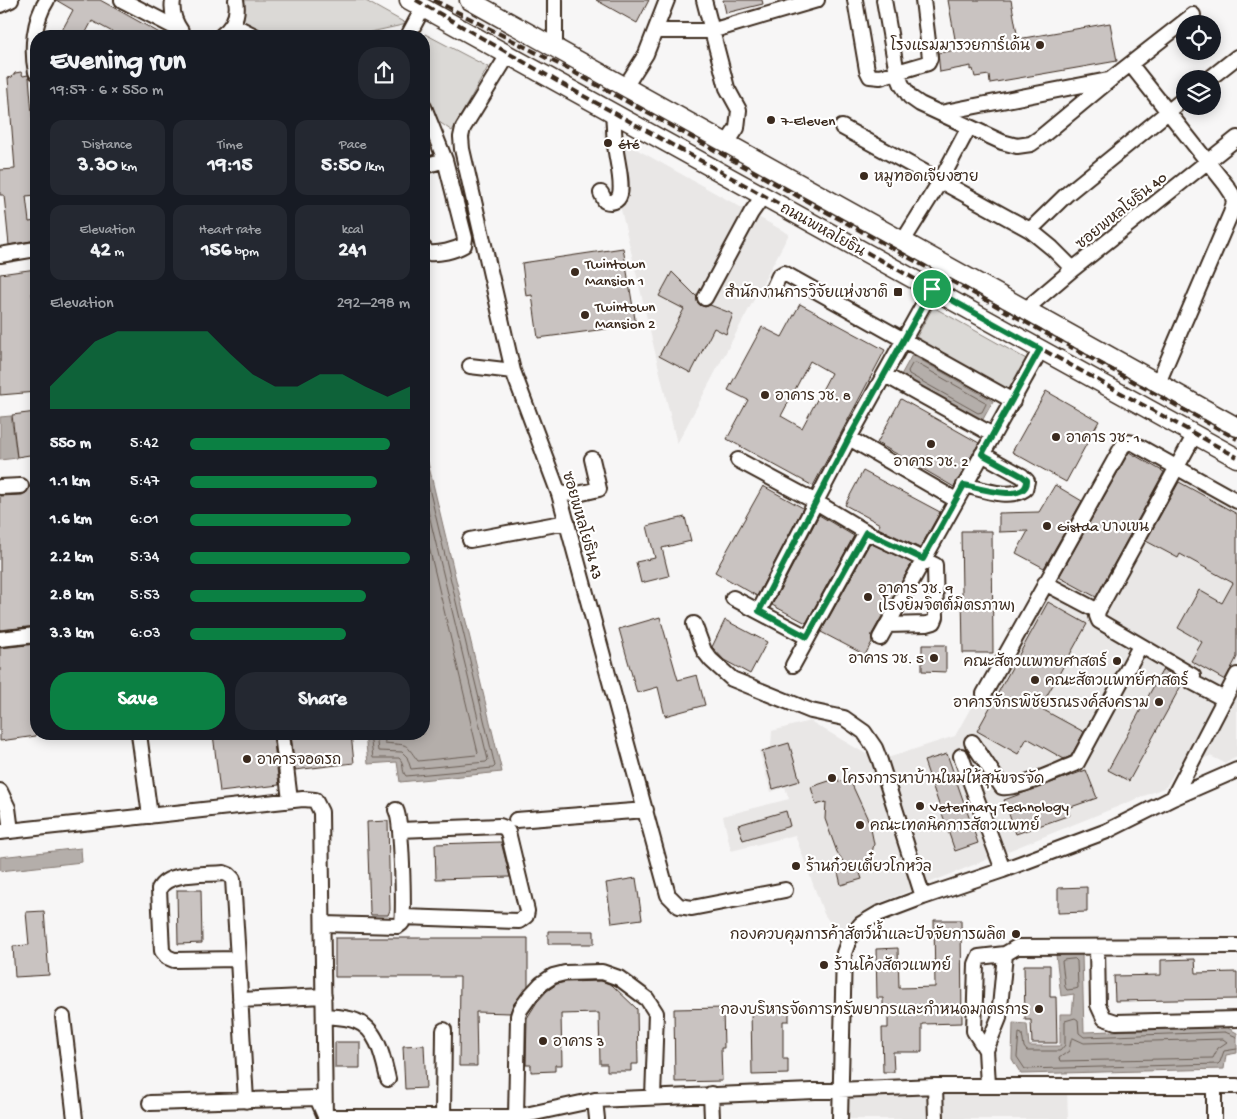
<!DOCTYPE html>
<html lang="en">
<head>
<meta charset="utf-8">
<style>
  body { margin:0; font-family:"Gochi Hand","Playpen Sans Thai",sans-serif; background:#242831; color:#f1f3f6; height:100vh; display:flex; flex-direction:column; font-size:19px; white-space:nowrap }
  * { box-sizing:border-box; margin:0 }
  p { font-size:16px; color:#9ea1a6 }
  .icon { flex:none; width:28px; height:28px; fill:none; stroke:currentColor; stroke-width:2; stroke-linecap:round; stroke-linejoin:round }
  .map { position:relative; flex:1; overflow:hidden }
  .drawer { position:absolute; left:30px; top:30px; width:400px; height:710px; display:flex; flex-direction:column; background:#171b24; border-radius:20px; box-shadow:0 2px 12px #0003 }
  .drawer>* { flex:none }
  .fabs { position:absolute; left:1176px; top:15px; display:grid; gap:10px }
  .fabs a { display:grid; place-items:center; width:45px; height:45px; border-radius:50%; background:#171b24; box-shadow:0 2px 12px #0003; font-size:25px }
  .pin { position:absolute; display:grid; place-items:center; width:42px; height:42px; color:#fff; margin:-21px; border:2px solid #fff; border-radius:50%; box-shadow:0 1px 5px #0007 }
  .round { display:grid; place-items:center; flex:none; width:52px; height:52px; border-radius:20px; background:#242831 }
  .headline { display:flex; align-items:center; justify-content:space-between; height:85px; padding:0 20px }
  h1 { font-size:28px; font-weight:700; line-height:38px }
  .stats { display:grid; grid-template-columns:repeat(3,1fr); gap:8px; height:85px; padding:5px 20px }
  .stats div { display:grid; align-content:center; border-radius:12px; background:#242831; text-align:center }
  .stats b { font-size:21px; font-weight:700 }
  .stats small { font-size:14px; font-weight:400 }
  .stats p { font-size:14px }
  .chart { height:140px; padding:10px 20px }
  .chart p { display:flex; justify-content:space-between }
  .chart svg { width:100%; height:90px; margin-top:5px; fill:#0b8043; opacity:.7 }
  .primary-button { display:flex; gap:10px; margin-top:auto; padding:10px 20px }
  .primary-button a { flex:1; height:58px; border-radius:20px; background:#0b8043; color:#fff; font-size:20px; font-weight:700; line-height:58px; text-align:center }
  .primary-button a+a { background:#242831; color:#f1f3f6 }
  ul { padding:0 20px; list-style:none; font-size:16px }
  li { display:grid; grid-template-columns:80px 60px 1fr; align-items:center; height:38px }
  li i { height:12px; border-radius:6px; background:#0b8043 }
  .map>svg:first-child { display:block }
  .built { fill:#e9e7e6 }
  .green { fill:#dbd9d6; stroke:#8b827a }
  .water { fill:#b4aeaa; stroke:#847972 }
  .lines { fill:none; stroke-linecap:round; stroke-linejoin:round }
  .shore { stroke:#6b5f56; stroke-width:1 }
  .building { fill:#c9c3c1; stroke:#3b2a1e; fill-rule:evenodd }
  .minor-casing { stroke:#3b2a1e; stroke-width:18 }
  .major-casing { stroke:#3b2a1e; stroke-width:21 }
  .minor { stroke:#fff; stroke-width:14 }
  .major { stroke:#fff; stroke-width:18 }
  .rail { stroke:#3b2a1e; stroke-width:4; stroke-dasharray:8 4; stroke-linecap:butt }
  .route-casing { stroke:#fff; stroke-width:10 }
  .route { stroke:#0b8043; stroke-width:6 }
  .poi-dot { fill:#3b2a1e; stroke:#fff; stroke-width:2 }
  .labels { text-anchor:middle; stroke-width:4.5; stroke-linejoin:round; paint-order:stroke }
  .poi-label { font-size:15px; fill:#3b2a1e; stroke:#fff; text-anchor:start }
  .street-label { font-size:15px; fill:#3b2a1e; stroke:#fff }
</style>
</head>
<body>
<div class="map">
<svg width="1237" height="1119" viewBox="0 0 1237 1119">
  <rect width="100%" height="100%" fill="#f7f6f6"/>
  <filter id="ink" filterUnits="userSpaceOnUse"><feTurbulence type="fractalNoise" baseFrequency=".02" numOctaves="2"/><feDisplacementMap in="SourceGraphic" scale="10" xChannelSelector="R" yChannelSelector="G"/><feConvolveMatrix kernelMatrix="1 2 1 2 8 2 1 2 1" color-interpolation-filters="sRGB"/></filter>
  <g filter="url(#ink)">
    <path class="built" d="M602,130L789,234L677,444Z
      M1125,430L1237,491V757L1225,763L1210,756L1176,769L1166,787L877,904L851,921L842,930L840,937L824,914L795,835L731,851L723,816L789,799L785,787L771,792L759,751L771,747L772,731L810,721L878,761L955,736Z
      M1067,1089L1068,1119H848V1094Z"/>
    <path class="green" d="M232,0H364L407,24L371,32L368,36H265L233,17Z
      M425,34L488,67L452,131L435,119L424,89V36Z
      M933,307L1028,360L1011,391L916,338Z"/>
    <path class="water" d="M912,355L993,401L982,421L901,375Z
      M11,416L17,458L0,460V417Z
      M424,446L502,772L400,782L397,762L368,764L365,734H424Z
      M81,848L82,862L0,871V857Z
      M1082,954L1084,1032L1226,1027L1237,1033V1053L1226,1055L1224,1069L1021,1074L1012,1059L1013,1023L1027,1024L1029,1046H1060V1014H1072L1074,994L1061,996L1056,955Z"/>
    <g class="lines">
      <path class="shore" d="M916,363L985,402L986,404L982,412L978,413L909,374L908,371L912,364Z
        M370,734L373,758H399C405,763 401,771 406,776L493,768L495,766L424,467
        M376,734L378,751L402,752L407,757L411,769L486,762L488,760L424,494
        M384,734L385,743C410,746 403,741 418,761L476,755L478,753L424,526
        M1075,959L1077,961L1078,988L1075,989L1067,990L1065,987L1062,961L1064,960Z
        M1237,1037L1225,1032L1084,1037L1079,1033L1078,1020L1075,1018L1065,1021V1045L1060,1051H1027L1024,1047L1022,1034L1019,1033L1017,1057L1025,1069L1218,1064L1220,1062L1224,1051L1237,1049
        M1073,1038L1084,1043L1223,1039L1227,1042L1218,1048L1213,1058L1060,1061L1059,1058L1069,1051L1071,1040Z"/>
    </g>
    <path class="building" d="M56,0H100L165,36H120L92,21L84,36H59L73,10Z
      M596,0H649L637,23Z
      M723,0H762L763,4L726,13Z
      M948,0H1011L1018,39L1110,23L1117,61L990,83L989,75L975,77L973,69L971,70V66L940,72L938,53L957,50Z
      M21,72L23,76L28,75L29,77L36,162V195L26,196L29,222L36,221V240L9,245L4,195H0V170L15,169L8,78L12,77L15,73Z
      M623,248L636,325L538,338L532,295L526,296L522,263Z
      M36,269V293H32L36,333V392L0,395V274Z
      M672,272L697,297V302L700,305L705,307L710,305L733,314L726,334L714,328L691,373L659,356L684,309L659,296Z
      M800,304L885,350L813,486L727,439L748,400L728,390L762,327L782,337ZM810,361L831,373L802,428L781,416Z
      M1046,391L1099,421L1066,482L1012,452Z
      M901,399L979,443L954,487L923,469L921,470L915,466V464L877,443Z
      M36,412V454L17,457L12,415Z
      M1129,452L1164,472L1096,597L1059,577Z
      M863,471L940,512L920,548L878,528L880,524L845,505Z
      M1179,482L1237,514V657L1225,680L1191,661L1202,642L1178,628L1199,590L1222,603L1233,583L1180,554L1178,558L1146,541Z
      M1055,485L1082,501L1044,568L1016,553L1028,531L999,532V513L1039,512Z
      M30,486H34L36,502V626L0,630V496L22,495L26,493Z
      M763,486L803,508L757,596L715,572Z
      M819,515L854,536L806,623L772,605Z
      M685,517L691,541L662,548L669,576L641,583L636,562L655,558L647,526Z
      M961,531H992L993,653H963Z
      M870,543L912,563L872,634V642L865,655L821,632Z
      M1048,602L1087,624L1040,708L1084,732L1071,756L1064,759L1027,738L1018,754L977,731Z
      M660,617L678,680L697,675L705,705L665,716L658,687L637,693L619,629Z
      M725,620L767,642L750,674L724,660L712,647Z
      M36,644V736L0,741V648Z
      M922,645H946V672L922,671Z
      M1163,669L1183,682L1129,781L1108,770Z
      M213,734H273L279,785L220,792Z
      M291,734H351L354,763L295,770Z
      M789,743L800,781L773,789L762,751Z
      M947,754L978,843L955,851L924,761Z
      M1086,770L1097,798L1068,808L1070,815L1016,834L1004,800Z
      M838,778L839,782L849,778L870,824L874,844L868,869L860,873L862,879L841,885L838,872L848,869L837,852L825,819L826,802L816,805L811,787Z
      M786,811L790,826L743,840L738,825Z
      M388,821L390,910L388,915H371L370,911L367,822Z
      M501,842L510,877L436,879L435,844Z
      M636,878L642,919L612,923L606,883Z
      M1087,887V912L1058,913V888Z
      M177,890H201L202,943L178,944Z
      M44,911L49,975L15,977L13,946L29,945L26,912Z
      M934,920H961L962,1023L922,1024V1052H893L894,1072H883L882,1028H888V1006H883V998H877L876,949L898,948L899,988L935,987Z
      M548,931H594V944H548Z
      M335,938H528V986L513,1005L510,1013L476,1012L477,1066H459L460,977H335Z
      M1195,959L1196,973L1237,972V999L1115,1001L1114,976L1161,975V960Z
      M1024,965H1050V997H1056L1057,1043H1032L1031,1020H1025Z
      M601,981L612,985L637,1009L638,1064H631V1071H607V1064H600L599,1013L561,1014L562,1065H555V1071L531,1072V1065H526L527,1018L537,1002L547,991L557,984L566,982Z
      M789,1005V1021H783V1059H788V1074L752,1075L751,1006Z
      M723,1008L724,1048H721L722,1081L675,1082L674,1009Z
      M335,1042H360V1068H335Z
      M424,1045L426,1088L405,1089L403,1046Z"/>
    <g class="lines">
      <defs>
        <path id="minor" d="M122,0L180,30
          M173,0C171,12 174,21 181,31
          M555,0V48
          M704,0L727,88L739,110L737,128L727,143
          M855,0L867,70L870,76L880,77L928,63L930,58L923,0
          M884,0L897,73L902,85L910,97L920,104L1002,142L1017,146L1031,144L1041,137L1111,79L1193,15
          M0,5L11,0
          M233,25L255,36
          M656,31H711L817,0
          M221,36C233,27 239,15 236,0
          M408,36L423,8
          M508,55L463,128L461,137L462,149L513,371L559,494L668,895L679,906L692,908L785,890
          M1131,65L1226,185L1232,194L1234,202L1231,213L1158,383
          M36,72C31,49 34,20 47,0
          M1209,79L1237,57
          M625,87L646,54L667,0
          M424,107L445,160L465,238L464,245C454,251 439,254 428,253L424,248
          M940,113L1108,80
          M842,127L1030,230L1067,194L1185,98
          M424,166L445,160
          M601,193L605,201C611,203 618,202 620,194C623,181 616,158 615,144C614,134 614,123 613,113
          M1030,230L1052,248L1073,269
          M903,241L941,180L969,127
          M0,255L36,249
          M773,289L779,276L784,273L1013,401
          M705,298L751,213L763,196
          M1026,309L1073,269L1237,138
          M470,366L513,371
          M885,375L993,435
          M1195,434L1098,611L1097,616L1099,621L1193,676L1192,682L1224,699
          M849,438L956,500
          M738,460L816,502L866,532L935,565L936,617L934,622L927,624L887,625
          M964,485C982,489 1009,500 1025,489L1027,481L1022,476L982,454
          M0,487L21,486
          M559,494L582,493L599,489L592,459
          M470,540L567,522
          M1045,583L1098,611
          M733,598L807,637
          M759,611L849,438L932,289
          M694,624L704,651L711,660L732,679L811,711L844,718L864,732L875,748L880,761L923,897
          M880,638L1041,349
          M0,639L36,635
          M793,665L866,532
          M984,694L1122,447L1127,442L1133,443L1237,501
          M139,734L150,816
          M282,734L290,800
          M972,742L1002,787C1021,789 1058,770 1077,763L1140,646
          M961,756L1003,870
          M0,791L8,808L11,831
          M1173,798L1237,675
          M516,820L646,810
          M400,830L500,826L505,828L508,832L527,911L526,916L519,921L403,917
          M0,832L303,799L315,800L321,812L325,1119
          M323,924L398,926L402,923C404,907 402,821 396,810
          M1097,947L1098,1005L1104,1018L1116,1022L1237,1019
          M238,959L233,879L229,875L224,873C205,875 168,871 159,889L162,951L167,957L174,960L238,959L246,1101
          M240,1000L324,996
          M324,1016C335,1017 347,1017 356,1021C378,1029 383,1058 388,1079
          M63,1017L75,1119
          M986,1050L999,1018L1005,954L1017,947L1237,946
          M988,1085L986,1050L974,1031L976,964L979,957L1005,954
          M935,1086L936,1119
          M1214,1086V1119
          M711,1094L712,1119
          M595,1100L597,1119
          M150,1103L317,1098L324,1114
          M325,1117H516L595,1100L935,1086H1237
          M443,1117L444,1030
          M516,1117L518,1016L520,1010L530,996L541,984L553,976L565,973L602,972L619,978L647,999L656,1013L653,1097
          M840,1119L844,953L850,937L861,924L878,914L923,897L1003,870L1107,831L1173,798L1237,770"/>
        <path id="major" d="M409,0L1237,458
          M469,0L1237,427"/>
      </defs>
      <use href="#minor" class="minor-casing"/>
      <use href="#major" class="major-casing"/>
      <use href="#minor" class="minor"/>
      <use href="#major" class="major"/>
      <path class="rail" d="M416,0L562,84L1237,457
        M434,0L568,69L1237,439"/>
    </g>
  </g>
  <g class="lines" filter="url(#ink)">
    <defs>
      <path id="route" d="M932,289L1040,349L982,454L1022,476L1027,480C1028,504 978,488 964,485L923,559L866,532L807,637L759,611L849,438Z"/>
    </defs>
    <use href="#route" class="route-casing"/>
    <use href="#route" class="route"/>
  </g>
  <g class="poi-dot">
    <circle cx="1040" cy="45" r="5"/>
    <circle cx="771" cy="120" r="5"/>
    <circle cx="608" cy="143" r="5"/>
    <circle cx="864" cy="176" r="5"/>
    <circle cx="575" cy="272" r="5"/>
    <rect x="893" y="287" width="10" height="10" rx="2.5"/>
    <circle cx="585" cy="315" r="5"/>
    <circle cx="765" cy="395" r="5"/>
    <circle cx="1056" cy="437" r="5"/>
    <circle cx="931" cy="444" r="5"/>
    <circle cx="1047" cy="526" r="5"/>
    <circle cx="868" cy="597" r="5"/>
    <circle cx="934" cy="658" r="5"/>
    <circle cx="1117" cy="661" r="5"/>
    <circle cx="1035" cy="680" r="5"/>
    <circle cx="1159" cy="702" r="5"/>
    <circle cx="247" cy="759" r="5"/>
    <circle cx="832" cy="778" r="5"/>
    <circle cx="920" cy="806" r="5"/>
    <circle cx="860" cy="825" r="5"/>
    <circle cx="796" cy="866" r="5"/>
    <circle cx="1016" cy="934" r="5"/>
    <circle cx="824" cy="965" r="5"/>
    <circle cx="1039" cy="1009" r="5"/>
    <circle cx="543" cy="1041" r="5"/>
  </g>
  <g class="labels">
    <g class="poi-label">
      <text x="1030" y="50" text-anchor="end">โรงแรมมารวยการ์เด้น</text>
      <text x="781" y="125">7-Eleven</text>
      <text x="618" y="148">été</text>
      <text x="874" y="181">หมูทอดเจียงฮาย</text>
      <text x="585" y="268">Twintown<tspan x="585" dy="17">Mansion 1</tspan></text>
      <text x="888" y="297" text-anchor="end">สำนักงานการวิจัยแห่งชาติ</text>
      <text x="595" y="311">Twintown<tspan x="595" dy="17">Mansion 2</tspan></text>
      <text x="775" y="400">อาคาร วช. 8</text>
      <text x="1066" y="442">อาคาร วช. 1</text>
      <text x="931" y="466" text-anchor="middle">อาคาร วช. 2</text>
      <text x="1057" y="531">Gistda บางเขน</text>
      <text x="878" y="593">อาคาร วช. 9<tspan x="878" dy="17">(โรงยิมจิตต์มิตรภาพ)</tspan></text>
      <text x="924" y="663" text-anchor="end">อาคาร วช. 5</text>
      <text x="1107" y="666" text-anchor="end">คณะสัตวแพทยศาสตร์</text>
      <text x="1045" y="685">คณะสัตวแพทย์ศาสตร์</text>
      <text x="1149" y="707" text-anchor="end">อาคารจักรพิชัยรณรงค์สงคราม</text>
      <text x="257" y="764">อาคารจอดรถ</text>
      <text x="842" y="783">โครงการหาบ้านใหม่ให้สุนัขจรจัด</text>
      <text x="930" y="811">Veterinary Technology</text>
      <text x="870" y="830">คณะเทคนิคการสัตวแพทย์</text>
      <text x="806" y="871">ร้านก๋วยเตี๋ยวโกหวิล</text>
      <text x="1006" y="939" text-anchor="end">กองควบคุมการค้าสัตว์น้ำและปัจจัยการผลิต</text>
      <text x="834" y="970">ร้านโค้งสัตวแพทย์</text>
      <text x="1029" y="1014" text-anchor="end">กองบริหารจัดการทรัพยากรและกำหนดมาตรการ</text>
      <text x="553" y="1046">อาคาร 3</text>
    </g>
    <g class="street-label">
      <text transform="translate(1121 210) rotate(-39)" y="5">ซอยพหลโยธิน 40</text>
      <text transform="translate(823 229) rotate(29)" y="5">ถนนพหลโยธิน</text>
      <text transform="translate(583 525) rotate(74)" y="5">ซอยพหลโยธิน 43</text>
    </g>
  </g>
</svg>
<div class="fabs">
<a><svg class="icon" aria-label="locate" viewBox="0 0 24 24"><circle cx="12" cy="12" r="6"/><path d="M12 2v4M12 18v4M2 12h4M18 12h4"/></svg></a>
<a><svg class="icon" aria-label="layers" viewBox="0 0 24 24"><path d="M12 4l9 5-9 5-9-5zM3 14l9 5 9-5"/></svg></a>
</div>
<div class="pin" style="left:932px;top:289px;background:#1e9e55"><svg class="icon" aria-label="arrive" viewBox="0 0 24 24"><path d="M6 21V4h12l-3 4 3 4H6"/></svg></div>
<section class="drawer">
<div class="headline"><div><h1>Evening run</h1><p>19:57 · 6 × 550 m</p></div><a class="round"><svg class="icon" aria-label="share" viewBox="0 0 24 24"><path d="M12 15V3M7 8l5-5 5 5M5 13v7h14v-7"/></svg></a></div>
<div class="stats">
<div><p>Distance</p><b>3.30<small> km</small></b></div>
<div><p>Time</p><b>19:15</b></div>
<div><p>Pace</p><b>5:50<small> /km</small></b></div>
</div>
<div class="stats">
<div><p>Elevation</p><b>42<small> m</small></b></div>
<div><p>Heart rate</p><b>156<small> bpm</small></b></div>
<div><p>kcal</p><b>241</b></div>
</div>
<div class="chart"><p><span>Elevation</span>292–298 m</p>
<svg viewBox="0 0 160 44" preserveAspectRatio="none"><path d="M0 44V33L10 22L20 11L30 6L40 6L50 6L60 6L70 6L80 17L90 27L100 33L110 33L120 27L130 27L140 33L150 38L160 33V44z"/></svg>
</div>
<ul>
<li><b>550 m</b>5:42<i style="width:91%"></i></li>
<li><b>1.1 km</b>5:47<i style="width:85%"></i></li>
<li><b>1.6 km</b>6:01<i style="width:73%"></i></li>
<li><b>2.2 km</b>5:34<i style="width:100%"></i></li>
<li><b>2.8 km</b>5:53<i style="width:80%"></i></li>
<li><b>3.3 km</b>6:03<i style="width:71%"></i></li>
</ul>
<div class="primary-button"><a>Save</a><a>Share</a></div>
</section>
</div>
</body>
</html>
